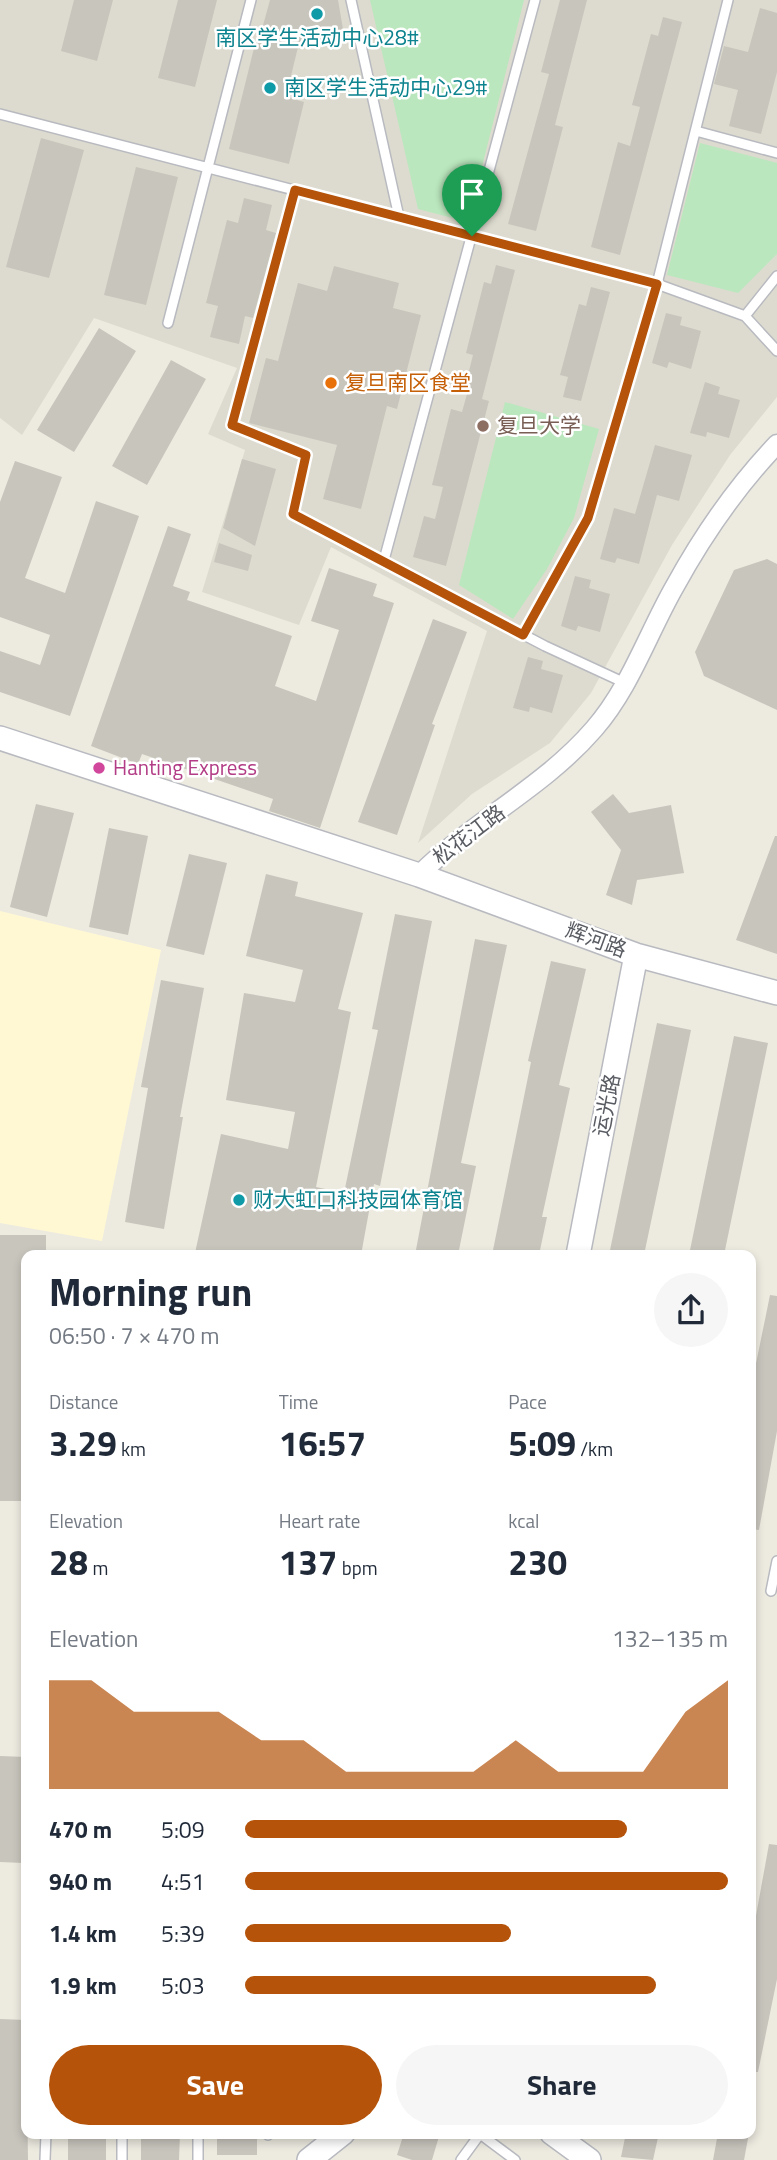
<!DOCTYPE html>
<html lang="en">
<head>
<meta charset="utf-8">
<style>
  body { margin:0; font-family:"Titillium Web","Noto Sans SC",sans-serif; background:#f6f6f7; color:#1f2937; height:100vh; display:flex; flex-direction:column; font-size:26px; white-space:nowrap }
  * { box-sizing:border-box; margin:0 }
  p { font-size:23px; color:#747a83 }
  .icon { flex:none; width:38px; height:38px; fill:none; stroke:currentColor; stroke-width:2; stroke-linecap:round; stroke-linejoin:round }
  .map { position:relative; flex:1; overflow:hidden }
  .drawer { position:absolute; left:21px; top:1250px; width:735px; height:889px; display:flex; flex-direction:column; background:#fff; border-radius:14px; box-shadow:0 4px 10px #0003 }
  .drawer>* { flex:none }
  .pin { position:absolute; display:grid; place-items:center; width:60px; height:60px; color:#fff; margin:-72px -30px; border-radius:50% 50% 50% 0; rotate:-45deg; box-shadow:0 0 7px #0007 }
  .pin .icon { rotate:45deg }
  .round { display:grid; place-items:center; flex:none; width:74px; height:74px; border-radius:37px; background:#f6f6f7 }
  .summary { display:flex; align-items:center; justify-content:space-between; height:119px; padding:0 28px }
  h1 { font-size:38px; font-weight:700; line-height:52px }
  .stats { display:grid; grid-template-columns:repeat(3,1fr); gap:10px; height:119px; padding:7px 28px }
  .stats div { display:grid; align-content:center }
  .stats b { font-size:35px; font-weight:700 }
  .stats small { font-size:19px; font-weight:400 }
  .stats p { font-size:19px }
  .chart { height:196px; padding:14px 28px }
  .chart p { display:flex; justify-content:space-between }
  .chart svg { width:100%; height:126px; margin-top:7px; fill:#b45309; opacity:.7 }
  .action { display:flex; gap:14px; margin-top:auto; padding:14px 28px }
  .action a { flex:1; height:80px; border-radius:42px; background:#b45309; color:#fff; font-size:28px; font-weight:700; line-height:80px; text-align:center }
  .action a+a { background:#f6f6f7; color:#1f2937 }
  ul { padding:0 28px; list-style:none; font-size:23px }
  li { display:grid; grid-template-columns:112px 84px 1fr; align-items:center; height:52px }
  li i { height:18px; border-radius:9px; background:#b45309 }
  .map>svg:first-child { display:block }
  .commercial { fill:#fff8d3 }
  .education { fill:#dddbcf }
  .green { fill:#bae7bd }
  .building { fill:#c8c5bd }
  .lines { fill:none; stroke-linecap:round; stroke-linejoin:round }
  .service-casing { stroke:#b8bac0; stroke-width:12 }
  .minor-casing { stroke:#b8bac0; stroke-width:21 }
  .tertiary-casing { stroke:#b8bac0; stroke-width:26 }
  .service { stroke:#fff; stroke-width:9 }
  .minor { stroke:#fff; stroke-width:18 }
  .tertiary { stroke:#fff; stroke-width:23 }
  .route-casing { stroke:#fff; stroke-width:14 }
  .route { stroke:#b45309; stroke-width:9 }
  .culture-dot { fill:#0f9aa8; stroke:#fff; stroke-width:2.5 }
  .food-dot { fill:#e8710a; stroke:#fff; stroke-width:2.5 }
  .education-dot { fill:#8d6e63; stroke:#fff; stroke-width:2.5 }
  .hotel-dot { fill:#d1479c; stroke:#fff; stroke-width:2.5 }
  .labels { text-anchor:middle; stroke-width:5; stroke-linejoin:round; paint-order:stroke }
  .culture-label { font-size:21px; fill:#0d838f; stroke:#fff; text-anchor:start }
  .food-label { font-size:21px; fill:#c56008; stroke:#fff; text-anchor:start }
  .education-label { font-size:21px; fill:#785e54; stroke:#fff; text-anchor:start }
  .hotel-label { font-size:21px; fill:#b23c85; stroke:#fff; text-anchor:start }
  .street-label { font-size:21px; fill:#595c62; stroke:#fff }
</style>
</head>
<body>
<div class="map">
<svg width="777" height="2160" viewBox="0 0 777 2160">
  <rect width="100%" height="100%" fill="#edebe0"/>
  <path class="commercial" d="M0,911L161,950L102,1241L0,1223Z"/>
  <path class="education" d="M0,0H777V397L730,455L672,545L591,693L550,743L472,794L418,843L487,631L331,547L299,625L202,592L245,450L208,434L237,368L94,318L22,435L0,418Z"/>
  <path class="green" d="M370,0H524L468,222L418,209Z
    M700,143L777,163V254L738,293L667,275Z
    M505,402L599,429L574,518L547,569L513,619L459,585Z"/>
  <path class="building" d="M74,0H113L97,61L61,51Z
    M178,0H217L195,87L158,78Z
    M270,0H338L344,35L298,47L291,76L298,78L293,99L304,102L289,164L229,149L259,28L262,29Z
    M560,0H587L555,125L563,127L536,231L508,224L549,74L541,72Z
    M760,8L777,13V72L761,134L729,126L738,90L714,84L724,46L748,52Z
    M663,17L682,22L620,255L591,247L618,142L630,146L640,107L632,105L651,34L658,36Z
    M41,138L84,150L49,278L6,267Z
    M136,167L178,177L146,305L104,295Z
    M244,198L272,205L266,230L276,233L253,318L245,316L239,344L210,337L218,306L206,303L227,220L238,223Z
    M496,265L515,270L482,399L489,401L446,566L413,557L424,516L435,519L443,487L432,485L451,409L462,412L472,376L468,375L473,355L466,353L484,282L491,284Z
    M334,266L399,283L393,308L421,315L397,409L387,406L361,509L323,499L337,445L249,423L266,358L278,361L298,283L327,291Z
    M591,287L610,292L581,401L563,397L568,377L560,375L579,304L586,306Z
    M666,313L682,317L680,325L701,331L691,369L669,362L667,368L652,363Z
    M99,328L136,351L74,452L37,430Z
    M171,360L206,379L147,485L112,466Z
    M705,382L720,387L718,394L740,400L729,438L707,432L706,437L690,433Z
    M655,445L692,455L679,501L657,495L639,564L617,558L615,563L600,559L614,508L635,514Z
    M242,459L276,469L255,546L223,528Z
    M15,461L62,477L25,578L65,593L96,501L139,516L70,716L0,692V651L40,665L50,635L0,617V502Z
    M168,526L191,534L173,586L190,592L187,600L292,636L275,686L316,701L339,630L311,621L329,568L377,584L373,596L394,603L320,828L269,811L273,799L142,754L138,764L91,746Z
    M219,543L252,555L248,571L214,562Z
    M767,559L777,564V710L704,676L695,652L734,570Z
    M575,576L591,580L589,588L610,594L600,632L578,626L576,631L561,626Z
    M433,619L467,632L432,724L435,725L397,835L358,822Z
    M528,657L543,661L541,669L563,675L552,713L530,707L529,712L513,708Z
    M613,794L629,813L671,805L684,873L637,880L632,905L606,895L621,850L591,812Z
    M36,804L74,813L47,917L10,907Z
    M109,828L148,836L128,935L89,927Z
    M775,836H777V954L736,940Z
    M189,854L227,863L204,955L166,946Z
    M266,874L298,882L295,896L363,913L338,1009L351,1012L316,1187L344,1193L378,1030L372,1029L395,914L432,921L380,1186L374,1184L361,1255L195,1253L221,1134L288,1149L295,1112L226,1100L244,993L295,1002L303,970L246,956Z
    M475,939L507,945L461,1163L476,1166L458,1255H415Z
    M551,961L586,969L559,1085L570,1088L542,1217H547L539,1255H492L531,1062L528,1061Z
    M161,980L204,988L180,1117H183L164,1229L125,1222L148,1088L141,1087Z
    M657,1023L691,1030L663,1165L644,1255H609Z
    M734,1036L768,1043L724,1255H689Z
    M0,1235H46V1255H26V1501H0Z
    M770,1295L777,1296V1431L759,1530L751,1529V1388Z
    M0,1756L26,1757L23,1863L0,1862Z
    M769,1844L777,1845V1979L758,2072H751V1943Z
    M0,2019L26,2020L28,2160H0Z
    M68,2133H106V2160H68Z
    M141,2133H180L179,2160H141Z
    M217,2133H257V2155H217Z
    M404,2133H440L432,2160H412L397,2155Z
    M626,2133H659L653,2160L621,2157Z
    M718,2133H749L744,2160H713Z"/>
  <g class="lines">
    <defs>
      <path id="service" d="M351,0L399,217
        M0,114L657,284L745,316L777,351
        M696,131L777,153
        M295,190L232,425L306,455L294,514L545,646L625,683
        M745,316L777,276
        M168,323L251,0
        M384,560L535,0
        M523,635L588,518L657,284L728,0
        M771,1591L777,1561
        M198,2133V2160
        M268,2135V2133
        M45,2160L46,2133
        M122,2160V2133
        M461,2160L480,2134L515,2160"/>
      <path id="minor" d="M419,875C473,821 543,788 594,729C630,688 648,633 675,586C703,535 737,486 777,444"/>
      <path id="tertiary" d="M0,738L419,875L636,955L777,993
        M578,1255L636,955
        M552,2133L589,2160
        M309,2160L343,2133"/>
    </defs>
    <use href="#service" class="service-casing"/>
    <use href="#minor" class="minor-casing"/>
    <use href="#tertiary" class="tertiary-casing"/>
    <use href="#service" class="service"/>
    <use href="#minor" class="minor"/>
    <use href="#tertiary" class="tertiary"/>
  </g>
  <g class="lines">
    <defs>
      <path id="route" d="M295,190L657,284L588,518L523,635L293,514L306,455L232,425Z"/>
    </defs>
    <use href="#route" class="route-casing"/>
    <use href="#route" class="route"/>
  </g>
  <g class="culture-dot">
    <circle cx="317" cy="14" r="7"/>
    <circle cx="270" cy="88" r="7"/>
    <circle cx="239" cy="1200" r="7"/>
  </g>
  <circle class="food-dot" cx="331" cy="383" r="7"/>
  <circle class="education-dot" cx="483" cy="426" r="7"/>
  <circle class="hotel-dot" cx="99" cy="768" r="7"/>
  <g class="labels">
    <g class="culture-label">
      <text x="317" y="45" text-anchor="middle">南区学生活动中心28#</text>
      <text x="284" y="95">南区学生活动中心29#</text>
      <text x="253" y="1207">财大虹口科技园体育馆</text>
    </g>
    <g class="food-label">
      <text x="345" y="390">复旦南区食堂</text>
    </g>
    <g class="education-label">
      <text x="497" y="433">复旦大学</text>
    </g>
    <g class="hotel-label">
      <text x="113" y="775">Hanting Express</text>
    </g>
    <g class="street-label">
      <text transform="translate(469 835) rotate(-37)" y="7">松花江路</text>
      <text transform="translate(596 940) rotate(20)" y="7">辉河路</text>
      <text transform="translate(607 1105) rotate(-79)" y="7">运光路</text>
    </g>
  </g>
</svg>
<div class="pin" style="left:472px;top:236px;background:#1e9e55"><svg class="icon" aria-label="arrive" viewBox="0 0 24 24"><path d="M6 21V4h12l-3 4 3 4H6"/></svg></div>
<section class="drawer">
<div class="summary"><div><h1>Morning run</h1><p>06:50 · 7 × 470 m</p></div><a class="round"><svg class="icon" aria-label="share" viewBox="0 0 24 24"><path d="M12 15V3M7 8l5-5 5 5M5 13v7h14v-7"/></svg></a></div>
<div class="stats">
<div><p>Distance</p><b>3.29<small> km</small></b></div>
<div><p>Time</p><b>16:57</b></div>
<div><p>Pace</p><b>5:09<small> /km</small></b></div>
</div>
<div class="stats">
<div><p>Elevation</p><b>28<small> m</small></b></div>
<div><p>Heart rate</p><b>137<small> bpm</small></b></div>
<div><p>kcal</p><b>230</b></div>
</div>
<div class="chart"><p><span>Elevation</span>132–135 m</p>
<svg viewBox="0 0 160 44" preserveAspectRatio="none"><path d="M0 44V6L10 6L20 17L30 17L40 17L50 27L60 27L70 38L80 38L90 38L100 38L110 27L120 38L130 38L140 38L150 17L160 6V44z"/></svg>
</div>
<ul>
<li><b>470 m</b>5:09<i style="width:79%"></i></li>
<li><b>940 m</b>4:51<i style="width:100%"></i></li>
<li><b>1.4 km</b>5:39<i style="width:55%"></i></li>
<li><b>1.9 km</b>5:03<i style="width:85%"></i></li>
</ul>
<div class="action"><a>Save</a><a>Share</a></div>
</section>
</div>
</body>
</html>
